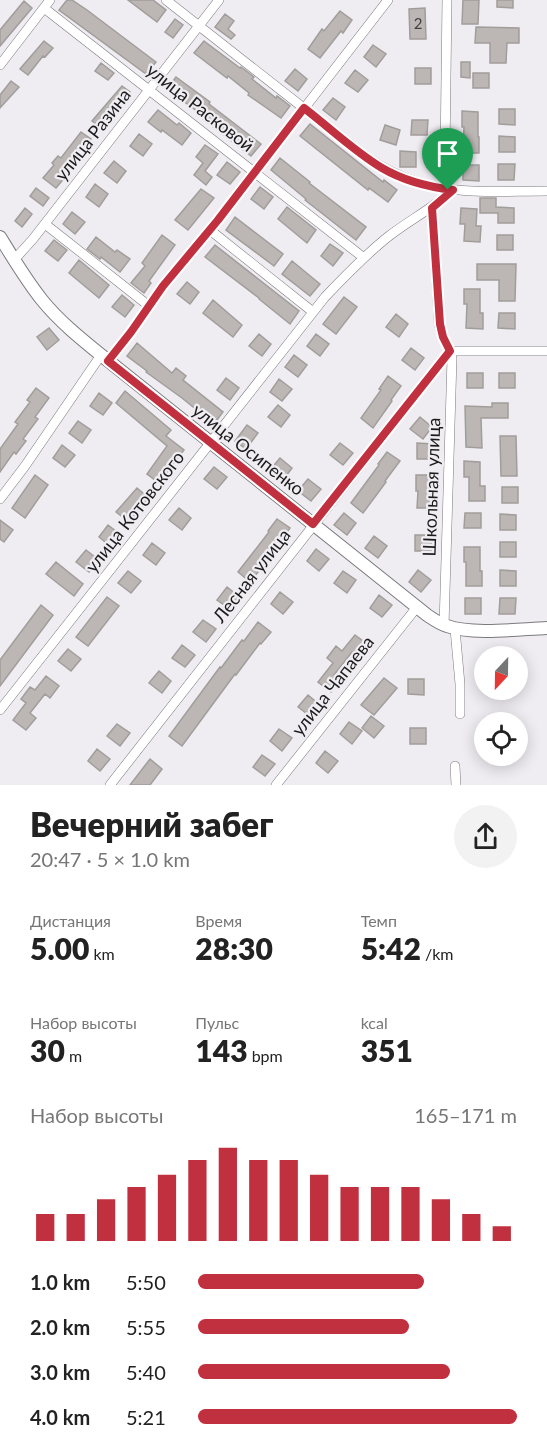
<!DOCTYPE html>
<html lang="ru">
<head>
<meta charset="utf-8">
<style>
  body { margin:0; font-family:Lato,sans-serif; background:#f2f2f2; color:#222; height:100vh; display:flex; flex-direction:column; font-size:22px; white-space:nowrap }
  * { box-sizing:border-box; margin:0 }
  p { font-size:20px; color:#767676 }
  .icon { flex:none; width:33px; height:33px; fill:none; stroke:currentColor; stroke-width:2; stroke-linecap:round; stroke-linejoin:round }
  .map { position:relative; height:785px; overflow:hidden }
  .sheet { display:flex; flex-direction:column; background:#fff; flex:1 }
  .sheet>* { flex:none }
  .needle { width:39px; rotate:202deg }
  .buttons { position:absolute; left:474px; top:646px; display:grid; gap:12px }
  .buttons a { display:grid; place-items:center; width:54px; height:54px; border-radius:50%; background:#fff; box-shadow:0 3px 15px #0003; font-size:30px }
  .pin { position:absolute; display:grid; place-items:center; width:51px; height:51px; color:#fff; margin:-62px -26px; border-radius:50% 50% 50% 0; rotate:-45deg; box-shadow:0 0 6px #0007 }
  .pin .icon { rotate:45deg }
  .round { display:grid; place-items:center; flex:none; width:63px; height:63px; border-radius:32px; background:#f2f2f2 }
  .summary { display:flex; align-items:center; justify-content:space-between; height:102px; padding:0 30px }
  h1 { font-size:33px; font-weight:800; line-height:45px }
  .figures { display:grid; grid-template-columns:repeat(3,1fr); gap:9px; height:102px; padding:6px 30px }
  .figures div { display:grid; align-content:center }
  .figures b { font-size:30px; font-weight:800 }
  .figures small { font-size:16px; font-weight:400 }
  .figures p { font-size:16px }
  .chart { height:168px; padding:12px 30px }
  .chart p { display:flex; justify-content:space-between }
  .chart svg { width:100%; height:108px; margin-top:6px; stroke:#c0303f; stroke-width:6 }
  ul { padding:0 30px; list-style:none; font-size:20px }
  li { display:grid; grid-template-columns:96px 72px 1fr; align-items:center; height:45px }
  li i { height:15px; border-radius:8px; background:#c0303f }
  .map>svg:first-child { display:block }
  .building { fill:#bcb7b5; stroke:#a19d9b; stroke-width:1.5 }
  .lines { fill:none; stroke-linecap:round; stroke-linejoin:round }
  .street-casing { stroke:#7b7a7e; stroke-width:10 }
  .secondary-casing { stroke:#7b7a7e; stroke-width:14 }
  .street { stroke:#fff; stroke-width:9 }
  .secondary { stroke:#fff; stroke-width:12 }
  .route-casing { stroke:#fff; stroke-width:12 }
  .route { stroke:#c0303f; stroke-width:8 }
  .labels { text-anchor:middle; stroke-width:4.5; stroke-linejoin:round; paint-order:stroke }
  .number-label { font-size:15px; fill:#434242 }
  .street-label { font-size:18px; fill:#1b1b1c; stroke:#efedf2 }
</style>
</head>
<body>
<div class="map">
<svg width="547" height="785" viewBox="0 0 547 785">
  <rect width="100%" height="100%" fill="#efedf2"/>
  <path class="building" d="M67,0H72L87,10L156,62L146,74L59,10Z
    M128,0H153L166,10L157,22Z
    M463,0H479L478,24H462Z
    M497,0H513V8L497,7Z
    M24,1L32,8L0,46V30Z
    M425,8L426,39H410L409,9Z
    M340,11L352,20L343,33L341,31L320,58L308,49L322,29L324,31Z
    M225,14L234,21L228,29L235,35L231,39L215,27Z
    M175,19L183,25L173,38L165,32Z
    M476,27L519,28V43H507L506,63H490V43H475Z
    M44,41L53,48L45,57L43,56L28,75L20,69Z
    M204,41L240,68L241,67L254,77L252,79L276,98L277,96L290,106L281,118L248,95L249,93L228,76L227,78L194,53Z
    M373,45L386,54L376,67L364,57Z
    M461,62H470V78L461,77Z
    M101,63L114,73L108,80L95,71Z
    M415,68H431V84H415Z
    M295,69L307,79L298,91L285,81Z
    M355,70L368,80L358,92L345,83Z
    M473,73H489V88H473Z
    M176,77L210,102L209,104L261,144L251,156L203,119L205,117L167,89Z
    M11,81L19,87L0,108V95Z
    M122,86L130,92L101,128L92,121Z
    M333,98L345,107L336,120L323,110Z
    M499,109H515V125L499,124Z
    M158,110L177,125L179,123L191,133L182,145L162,130L161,132L148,122Z
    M462,111L478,112V137H479V153H463L464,127H462Z
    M412,120H428L427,135H411Z
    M310,124L383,182L384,180L397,190L388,202L369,188L368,190L300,136Z
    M385,125L400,130L396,145L380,140Z
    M81,132L91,139L64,174L66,176L56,188L43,178L54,165L52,163L58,156L61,158Z
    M139,134L152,144L143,156L130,146Z
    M499,136L515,137V152H499Z
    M205,145L218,154L205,171L212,177L206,185L194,175L203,163L196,157Z
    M400,151L416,152V167H400Z
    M280,158L310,182L309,183L366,227L356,240L305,200L306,199L271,170Z
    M114,161L126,171L117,183L104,173Z
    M227,162L240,172L230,184L217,175Z
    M498,164H515L514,180H498Z
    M463,165H479V181L463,180Z
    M95,184L108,194L99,207L86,197Z
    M260,187L273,197L264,209L251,199Z
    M36,188L49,198L43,206L30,196Z
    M201,189L214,198L188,230L175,220Z
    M480,198H496V207L514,208V223H498V213H480Z
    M287,207L316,230L307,243L278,219Z
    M25,208L32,214L22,227L15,221Z
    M461,208L477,209L476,226H481L480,242L464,241L465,224H460Z
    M72,212L85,222L75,234L63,224Z
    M235,217L283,254L274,266L226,230Z
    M162,235L175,245L149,281L151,283L144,293L131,283L145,266L142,263Z
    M497,235H513V250H497Z
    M96,237L115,252L117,250L130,259L120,272L101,257L100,259L87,249Z
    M54,240L67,250L58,261L45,251Z
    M330,244L343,253L333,266L321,256Z
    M215,245L299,311L290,324L259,299V298L205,257Z
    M79,260L109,285L99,298L69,273Z
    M292,261L320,284L310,296L282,274Z
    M477,264H516L515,301H499V280H477Z
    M187,282L199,292L190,304L177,294Z
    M464,289H480V313H483V329L466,328L467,304H464Z
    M122,295L134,305L125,317L112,307Z
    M344,297L357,307L336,334L323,324Z
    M213,300L242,325L233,337L203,313Z
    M499,313H515V329L498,328Z
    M396,314L408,324L399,337L386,327Z
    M49,328L59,340L47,350L37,337Z
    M259,334L271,344L262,356L249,346Z
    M316,334L329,344L320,356L307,346Z
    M137,343L172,373L176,368L186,376L183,380L223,412L214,424L182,398L146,372L147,371L127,356Z
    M411,348L424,358L415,370L402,360Z
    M294,355L307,365L298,377L285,367Z
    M467,373H483V388H467Z
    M499,373H515V388H499Z
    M388,376L401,386L391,400L392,401L373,428L361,418L381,390L379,389Z
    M226,378L239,388L230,400L217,390Z
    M279,379L292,389L282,401L270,392Z
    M36,388L49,398L35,417L38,419L23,439L26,441L16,454L14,452L0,472V449L18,424L15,422L30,402L27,400Z
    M125,391L171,430L166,436L184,450L159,483L147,474L167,446L116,403Z
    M99,393L112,403L103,415L90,406Z
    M492,403H508V418H481L482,448L466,447L465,406L492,407Z
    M278,405L290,415L281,427L268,417Z
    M420,417L432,427L423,439L410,429Z
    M78,421L91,430L82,443L69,433Z
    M247,425L258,433L246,449L235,441Z
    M500,436H516L517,476H501Z
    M340,443L353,453L343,465L330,455Z
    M417,443L433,444V459H417Z
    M62,445L75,455L65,467L53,458Z
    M387,452L400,461L385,481L386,482L363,513L351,503L379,465L378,464Z
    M280,458L292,468L283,480L270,470Z
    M464,461L480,462V486H485V501H469V477H464Z
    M214,467L227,477L217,489L204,479Z
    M35,475L48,485L25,518L12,508Z
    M416,475H432V493H434V508H417L418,491H416Z
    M308,479L321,489L311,501L298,491Z
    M502,487H518V503H502Z
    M137,488L149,498L129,522L116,512Z
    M179,508L191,518L182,530L169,520Z
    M344,513L356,523L347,535L334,525Z
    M465,513H481V528H464Z
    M500,514L516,515V530H500Z
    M277,519L290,528L274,550L275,551L250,582L238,572L269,532L268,531Z
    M0,520L13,530L4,542L0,539Z
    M108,525L121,535L111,547L99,537Z
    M415,535H431V551H415Z
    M374,536L387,546L378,558L365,548Z
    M500,542H516V557H500Z
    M152,543L165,553L156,565L143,555Z
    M464,547H480V571H482V586H466V562H464Z
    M316,549L329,559L319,571L307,561Z
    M86,550L99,560L89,572L76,562Z
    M56,562L83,584L74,596L46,574Z
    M418,570L431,580L421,592L409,582Z
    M500,570L516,571V586H500Z
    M128,571L141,581L131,593L118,583Z
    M343,571L356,580L347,593L334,583Z
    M227,587L240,597L230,609L217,600Z
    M280,592L293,602L283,614L271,604Z
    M379,595L392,605L382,617L370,608Z
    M107,597L119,606L88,646L76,637Z
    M465,598H481V614H465Z
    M500,598H516L515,614H499Z
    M41,605L53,615L0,686V660Z
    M203,620L216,629L206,642L193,632Z
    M258,622L271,632L261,644L260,643L236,675L235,674L182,746L169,736L220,667L221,668L242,640L244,641Z
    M355,635L367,644L358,657L352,652L334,675L340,680L331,692L318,682L333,663L327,658L336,646L342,651Z
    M182,645L195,655L185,667L172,658Z
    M68,649L81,659L71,671L58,661Z
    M159,671L171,681L162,693L149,683Z
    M46,676L59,686L50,698L45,694L30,713L36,718L26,730L13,720L26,703L21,699L30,687L35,690Z
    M384,678L397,688L374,715L361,705Z
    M408,679H424V695L408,694Z
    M308,695L320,705L311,717L298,707Z
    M371,716L384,726L374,738L362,728Z
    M349,722L362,731L352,744L340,734Z
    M117,724L130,733L120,746L107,736Z
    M410,728H426V744H410Z
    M279,729L292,738L282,751L270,741Z
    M97,749L110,759L100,771L88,761Z
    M325,751L338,761L328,773L316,763Z
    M262,755L275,764L265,776L253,767Z
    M150,759L162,769L150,785H130Z"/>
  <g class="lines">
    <defs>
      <path id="street" d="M166,0L361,153C423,199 475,191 547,191
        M447,0L445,155L449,190
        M44,8L364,258
        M0,65L50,0
        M432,208L439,324C442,336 449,346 452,358L444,626
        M45,224L149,306
        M210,230L313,312
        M14,260L33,239L219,0
        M108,361L131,332L163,286L218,220L388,0
        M0,499L25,466L101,355
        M455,629L460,684V714
        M0,710L325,297C345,276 366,254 389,236C410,220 433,208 453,190
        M455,766L456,785
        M110,785L450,351H547
        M276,785L417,607"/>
      <path id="secondary" d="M0,237C13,258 26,280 42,300C59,321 80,338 101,355L427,615C433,619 440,624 447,626C472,635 520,629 547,628"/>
    </defs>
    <use href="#street" class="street-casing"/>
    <use href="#secondary" class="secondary-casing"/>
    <use href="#street" class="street"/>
    <use href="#secondary" class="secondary"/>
  </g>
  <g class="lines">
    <defs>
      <path id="route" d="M304,108C330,128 355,152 382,168C404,181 429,187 453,190L432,208L440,324L443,337L450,351L313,524L108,361L131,332L163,286L218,220Z"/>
    </defs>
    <use href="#route" class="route-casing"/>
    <use href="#route" class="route"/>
  </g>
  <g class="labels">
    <g class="number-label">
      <text x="418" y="29">2</text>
    </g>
    <g class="street-label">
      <text transform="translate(200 108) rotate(38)" y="6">улица Расковой</text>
      <text transform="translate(93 135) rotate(-52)" y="6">улица Разина</text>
      <text transform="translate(248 450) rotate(38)" y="6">улица Осипенко</text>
      <text transform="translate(432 487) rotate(-88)" y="6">Школьная улица</text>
      <text transform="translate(135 512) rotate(-52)" y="6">улица Котовского</text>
      <text transform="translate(252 576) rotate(-52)" y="6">Лесная улица</text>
      <text transform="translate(333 686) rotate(-52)" y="6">улица Чапаева</text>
    </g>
  </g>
</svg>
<div class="buttons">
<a><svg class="needle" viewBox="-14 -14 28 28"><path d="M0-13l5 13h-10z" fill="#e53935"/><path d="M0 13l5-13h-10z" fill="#767676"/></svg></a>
<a><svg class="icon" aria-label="locate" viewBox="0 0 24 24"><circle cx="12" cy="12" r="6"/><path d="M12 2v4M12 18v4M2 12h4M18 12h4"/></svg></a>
</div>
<div class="pin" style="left:448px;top:190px;background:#1e9e55"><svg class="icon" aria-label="arrive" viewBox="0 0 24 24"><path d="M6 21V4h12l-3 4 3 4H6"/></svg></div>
</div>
<section class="sheet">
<div class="summary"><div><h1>Вечерний забег</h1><p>20:47 · 5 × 1.0 km</p></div><a class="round"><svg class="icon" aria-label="share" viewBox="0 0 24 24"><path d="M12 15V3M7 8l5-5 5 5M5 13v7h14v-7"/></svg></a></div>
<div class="figures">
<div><p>Дистанция</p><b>5.00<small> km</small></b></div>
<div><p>Время</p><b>28:30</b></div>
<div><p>Темп</p><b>5:42<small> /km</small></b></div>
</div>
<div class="figures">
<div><p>Набор высоты</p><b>30<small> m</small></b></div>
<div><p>Пульс</p><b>143<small> bpm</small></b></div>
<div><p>kcal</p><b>351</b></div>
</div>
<div class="chart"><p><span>Набор высоты</span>165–171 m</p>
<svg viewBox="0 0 160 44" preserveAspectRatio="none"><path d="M5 44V33M15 44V33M25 44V27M35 44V22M45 44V17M55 44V11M65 44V6M75 44V11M85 44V11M95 44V17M105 44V22M115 44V22M125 44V22M135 44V27M145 44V33M155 44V38"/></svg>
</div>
<ul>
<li><b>1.0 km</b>5:50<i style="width:71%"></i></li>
<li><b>2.0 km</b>5:55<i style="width:66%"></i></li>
<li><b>3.0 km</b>5:40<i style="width:79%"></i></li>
<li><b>4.0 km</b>5:21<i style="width:100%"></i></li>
</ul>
</section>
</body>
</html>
